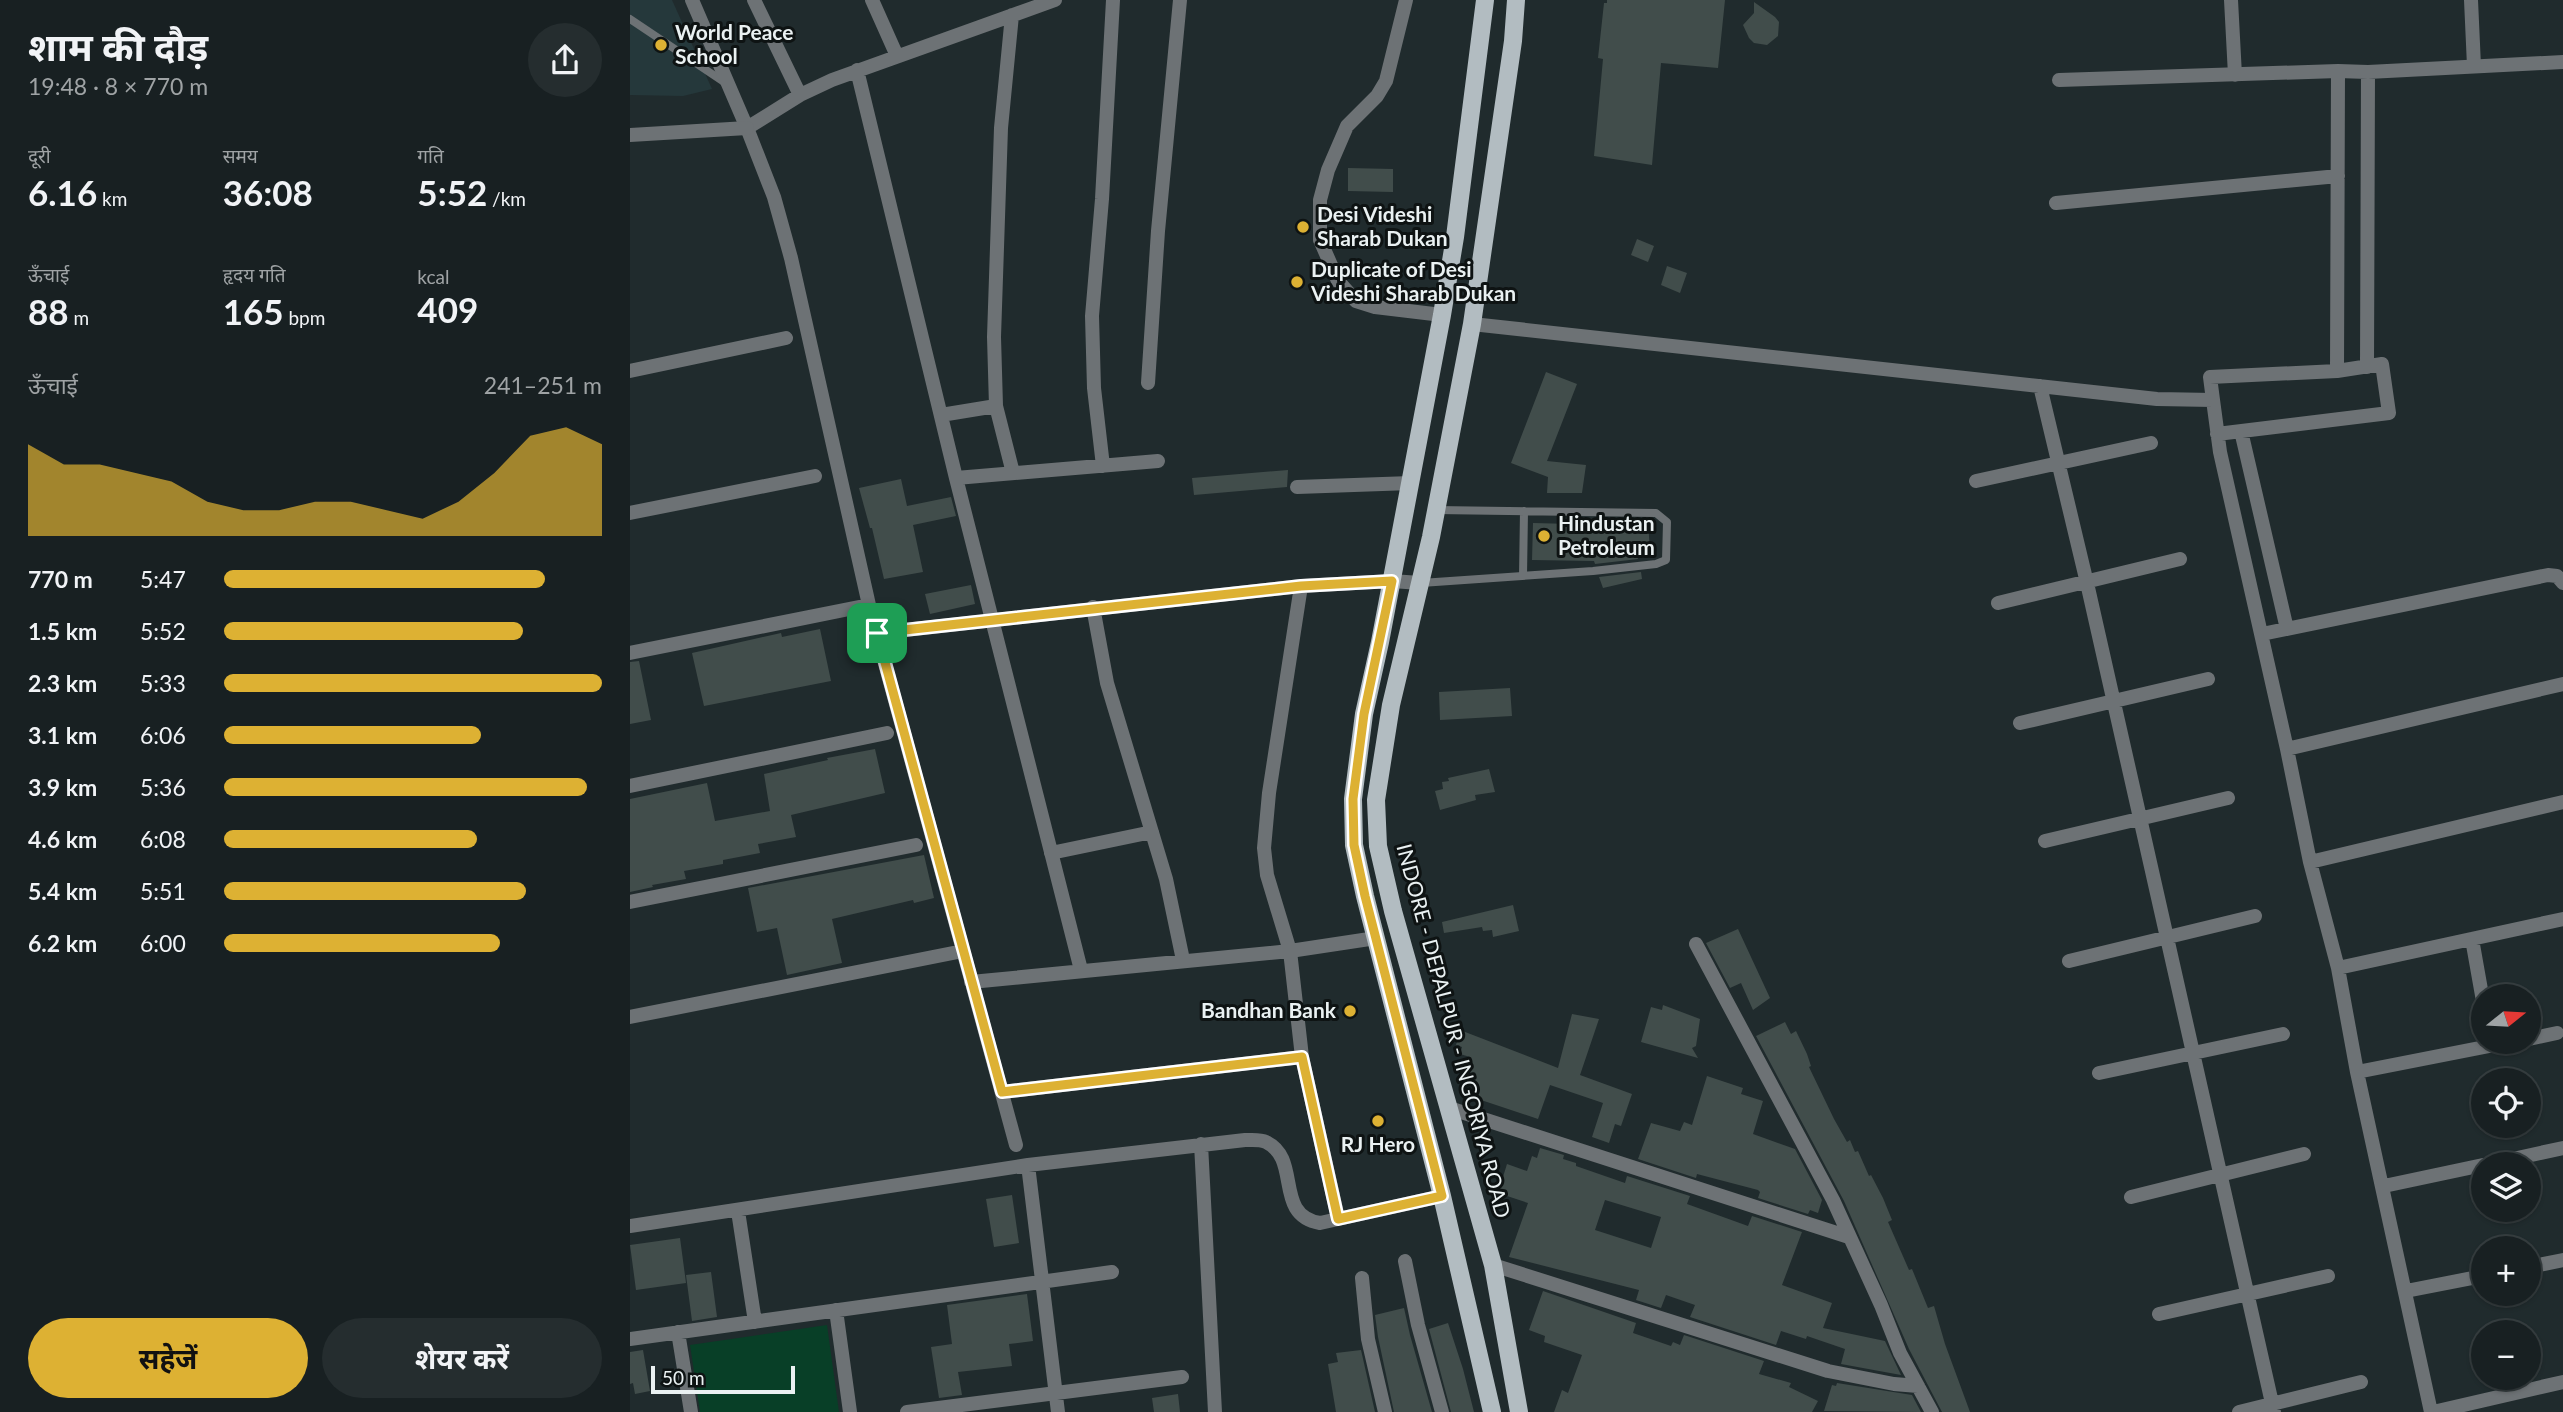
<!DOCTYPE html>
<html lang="hi">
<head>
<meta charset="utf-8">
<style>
  body { margin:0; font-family:Lato,"Noto Sans Devanagari",sans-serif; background:#252d2f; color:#f1f3f6; height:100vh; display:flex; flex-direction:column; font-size:26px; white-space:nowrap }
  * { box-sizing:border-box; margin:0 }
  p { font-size:23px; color:#9fa3a5 }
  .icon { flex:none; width:38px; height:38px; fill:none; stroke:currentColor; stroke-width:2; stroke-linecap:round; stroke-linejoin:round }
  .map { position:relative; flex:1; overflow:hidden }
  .sheet { display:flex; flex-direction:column; background:#182022; width:630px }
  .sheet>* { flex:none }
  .needle { width:46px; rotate:72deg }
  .controls { position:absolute; left:1841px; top:984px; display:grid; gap:14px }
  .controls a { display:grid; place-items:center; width:70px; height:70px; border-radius:50%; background:#182022; box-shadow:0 2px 5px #0004,0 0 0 2px #363e40; font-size:35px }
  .scale { position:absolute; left:21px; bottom:18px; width:144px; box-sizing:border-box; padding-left:7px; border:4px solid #eaf1f2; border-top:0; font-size:19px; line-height:24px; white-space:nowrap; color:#eaf1f2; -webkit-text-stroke:5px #0e1313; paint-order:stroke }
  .pin { position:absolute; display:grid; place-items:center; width:60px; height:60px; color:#fff; margin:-30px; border-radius:14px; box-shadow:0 4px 10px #0006 }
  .round { display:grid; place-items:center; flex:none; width:74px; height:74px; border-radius:37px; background:#252d2f }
  .headline { display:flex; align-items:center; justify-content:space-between; height:119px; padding:0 28px }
  h1 { font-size:38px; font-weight:700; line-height:52px }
  .stats { display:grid; grid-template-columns:repeat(3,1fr); gap:10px; height:119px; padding:7px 28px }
  .stats div { display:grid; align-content:center }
  .stats b { font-size:35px; font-weight:700 }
  .stats small { font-size:19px; font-weight:400 }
  .stats p { font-size:19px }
  .chart { height:196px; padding:14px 28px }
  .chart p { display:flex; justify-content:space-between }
  .chart svg { width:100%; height:126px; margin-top:7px; fill:#ddb133; opacity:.7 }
  .action { display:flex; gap:14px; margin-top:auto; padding:14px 28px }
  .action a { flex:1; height:80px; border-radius:42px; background:#ddb133; color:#111; font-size:28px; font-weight:700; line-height:80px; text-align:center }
  .action a+a { background:#252d2f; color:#f1f3f6 }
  ul { padding:0 28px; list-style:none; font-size:23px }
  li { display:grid; grid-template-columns:112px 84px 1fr; align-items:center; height:52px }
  li i { height:18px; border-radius:9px; background:#ddb133 }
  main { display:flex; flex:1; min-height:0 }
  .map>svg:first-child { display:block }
  .built { fill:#25383b }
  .green { fill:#083f27 }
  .building { fill:#414d4b; fill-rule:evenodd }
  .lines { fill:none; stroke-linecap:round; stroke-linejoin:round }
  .service { stroke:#6d7275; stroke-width:8 }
  .minor { stroke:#6d7275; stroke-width:14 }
  .tertiary { stroke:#6d7275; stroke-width:14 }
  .primary { stroke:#b2bcc1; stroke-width:18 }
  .route-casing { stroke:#fff; stroke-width:14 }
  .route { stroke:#ddb133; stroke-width:9 }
  .poi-dot { fill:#ddb133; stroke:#0e1313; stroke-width:2.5 }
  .labels { text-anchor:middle; stroke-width:6; stroke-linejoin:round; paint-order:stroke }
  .poi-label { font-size:21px; font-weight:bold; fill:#eaf1f2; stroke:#0e1313; text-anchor:start }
  .street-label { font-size:21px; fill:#eaf1f2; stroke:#0e1313 }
</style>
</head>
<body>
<main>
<section class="sheet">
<div class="headline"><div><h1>शाम की दौड़</h1><p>19:48 · 8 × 770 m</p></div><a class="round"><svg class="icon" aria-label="share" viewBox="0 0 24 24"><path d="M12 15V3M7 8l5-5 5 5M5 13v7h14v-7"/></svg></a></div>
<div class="stats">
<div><p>दूरी</p><b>6.16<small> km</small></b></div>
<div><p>समय</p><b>36:08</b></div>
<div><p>गति</p><b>5:52<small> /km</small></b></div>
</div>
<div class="stats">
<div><p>ऊँचाई</p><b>88<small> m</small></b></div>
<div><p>हृदय गति</p><b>165<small> bpm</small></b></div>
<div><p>kcal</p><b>409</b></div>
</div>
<div class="chart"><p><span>ऊँचाई</span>241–251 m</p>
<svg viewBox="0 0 160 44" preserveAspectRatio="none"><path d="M0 44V12L10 19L20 19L30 22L40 25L50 32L60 35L70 35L80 32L90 32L100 35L110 38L120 32L130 22L140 9L150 6L160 12V44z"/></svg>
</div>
<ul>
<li><b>770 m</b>5:47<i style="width:85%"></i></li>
<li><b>1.5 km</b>5:52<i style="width:79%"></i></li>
<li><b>2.3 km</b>5:33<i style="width:100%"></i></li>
<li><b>3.1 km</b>6:06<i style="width:68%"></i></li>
<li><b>3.9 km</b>5:36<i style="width:96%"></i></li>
<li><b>4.6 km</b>6:08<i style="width:67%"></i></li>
<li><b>5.4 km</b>5:51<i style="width:80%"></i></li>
<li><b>6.2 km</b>6:00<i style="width:73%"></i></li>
</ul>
<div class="action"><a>सहेजें</a><a>शेयर करें</a></div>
</section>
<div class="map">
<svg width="1933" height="1412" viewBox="0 0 1933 1412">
  <rect width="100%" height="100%" fill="#202b2d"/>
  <path class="built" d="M0,0H42L82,89L53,96L0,95Z"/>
  <path class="green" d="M197,1325L209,1412H70L60,1345Z"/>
  <path class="building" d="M977,0H1095L1088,68L1031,63L1022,165L964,156L973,59L968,58L974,3H977Z
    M1124,2L1145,17L1149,22L1148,36L1137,45L1124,43L1119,38L1113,25L1124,13Z
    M718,168L763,169V192L718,191Z
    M1007,239L1024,246L1018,262L1001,255Z
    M1037,266L1057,273L1050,293L1031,285Z
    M916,372L947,384L917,461L956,465L952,493H917L918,477L881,463Z
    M658,470L657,487L564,495L562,478Z
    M271,479L277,506L321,497L326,516L283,525L293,572L254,579L242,528H240L229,488Z
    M1018,520L1020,552L1006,553L1008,559L965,564L964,561L902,560L903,523L980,525L979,522Z
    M1011,572L1012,579L973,588L969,577Z
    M341,585L345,604L300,614L295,594Z
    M190,629L201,681L74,706L62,653L151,633L152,637Z
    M9,661L21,720L0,724V662Z
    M880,688L882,716L810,720L809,692Z
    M245,749L255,793L161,815L166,837L128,844L130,853L93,860V864L54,871L56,879L22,885L23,887L0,892V799L77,783L85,821L140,811L134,774L198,760L197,758Z
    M859,769L865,792L845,795L846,800L810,810L805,791L813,789L812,782L819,781L818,778Z
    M294,855L304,898L284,903L283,900L202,919L212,963L157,975L147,928L127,932L118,888Z
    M883,905L889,931L863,937L862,930L853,931L852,927L814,933L812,922Z
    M1108,929L1140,998L1123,1010L1111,983L1100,988L1076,943Z
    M1033,1005L1070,1019L1066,1046L1062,1048L1068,1058L1011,1042L1021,1007L1032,1010Z
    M942,1014L969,1019L950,1075L1002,1094L991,1126L985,1124L979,1143L962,1137L973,1103L920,1085L908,1119L842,1097L846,1088L840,1086L843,1075L835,1072L840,1057L830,1054L832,1047L826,1045L830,1030L928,1068Z
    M1155,1022L1161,1034L1166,1031L1177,1054L1181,1066L1179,1067L1204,1119L1217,1142L1220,1140L1225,1152L1228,1151L1239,1176L1241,1175L1253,1198L1262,1220L1258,1222L1279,1270L1282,1269L1298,1308L1304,1306L1315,1344L1340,1412H1312L1279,1349L1214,1201L1126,1036Z
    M1077,1076L1113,1088L1111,1094L1133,1101L1123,1134L1165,1149L1192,1200L1188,1213L1180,1210L1178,1214L1128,1198L1130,1192L1128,1190L1067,1174L1066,1178L1008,1159L1021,1123L1050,1131L1054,1122L1062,1125Z
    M910,1148L934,1155L933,1159L946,1163V1166L995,1183L997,1176L1060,1196L1057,1204L1118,1226L1122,1216L1172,1232L1152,1285L1202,1303L1193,1328L1255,1341L1271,1375L1211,1364L1215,1349L1177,1336L1176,1339L1151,1331L1146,1345L1060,1317L1065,1305L1036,1295L1031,1308L1006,1300L1009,1290L879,1257L898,1203L868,1193L877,1164L897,1171L902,1156L907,1158ZM975,1200L1031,1217L1021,1248L965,1230Z
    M382,1195L389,1243L364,1247L356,1199Z
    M50,1238L56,1283L6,1290L0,1245Z
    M81,1272L87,1317L62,1321L56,1275Z
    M913,1291L1006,1323L1003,1333L1041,1346L1043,1342L1050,1345L1054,1335L1134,1361L1129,1374L1161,1383L1159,1387L1188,1401L1182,1412H924L932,1390L938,1393L952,1355L914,1342L915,1336L899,1330Z
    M397,1294L403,1341L379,1344L382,1366L328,1372L332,1395L309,1398L301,1347L322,1344L317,1305Z
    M774,1308L780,1335L802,1412H764L748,1337L745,1315Z
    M818,1323L833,1369L844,1412H821L799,1329Z
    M13,1350L20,1391L5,1394L3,1383L0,1384V1352Z
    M731,1350L745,1412H706L698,1364L708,1362L706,1353Z
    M1207,1383L1282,1395L1291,1412L1194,1411L1202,1385L1206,1386Z
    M548,1394L550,1412H524L522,1398Z"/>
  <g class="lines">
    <path class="service" d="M0,19L97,84
      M893,576L894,511
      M791,583L963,571L1026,564L1036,560L1037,522L1026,513L806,510"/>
    <path class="minor" d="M62,0L117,128L144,197L161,258L239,605L386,1145
      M124,0L170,95
      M242,0L267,56
      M776,0L756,81L747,96L717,126L698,170L690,200V240L708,281L726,301L745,307L812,315
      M1601,0L1605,75
      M1841,0L1844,66
      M382,15L371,128L364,337L366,406L383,473
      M227,70L326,478L451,970
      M1708,71L1738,72
      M1429,80L1708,71L1707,371
      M117,128L170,95L202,80L425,0
      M1426,203L1708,176
      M842,324L1527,399L1583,400L1590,452L1657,749L1680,862L1708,968L1727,1072L1801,1412
      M1737,367L1738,72L1933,62
      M0,371L156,338
      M518,383L528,231L550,0
      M1410,386L1457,583L1644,1412
      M1583,400L1580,377L1707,371L1752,364L1759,413L1587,434
      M311,415L366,406
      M1611,431L1657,629
      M473,466L464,388L462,316L472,199L483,0
      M326,478L528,461
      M1346,481L1521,443
      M667,487L781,483
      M0,513L185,476
      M671,586L639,793L634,848L637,875L660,951L672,1057L708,1218
      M1368,603L1550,559
      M463,607L477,683L536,879L553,960
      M248,633L671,586L762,581L790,583
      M1632,634L1918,575L1927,576L1933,583
      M0,653L239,605
      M1390,723L1578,679
      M1657,749L1933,684
      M0,786L257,733
      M1415,841L1598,798
      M421,853L522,832
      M1680,862L1933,802
      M0,902L286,845
      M1842,939L1853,1001
      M1066,944L1203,1200L1251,1305L1270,1353L1302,1412
      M1439,961L1625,916
      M1708,968L1933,919
      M341,982L660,951L746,938
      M0,1017L333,951
      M1899,1039L1927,1033
      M1727,1072L1885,1041
      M1469,1073L1653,1034
      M372,1092L672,1057
      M819,1108L1219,1237
      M571,1144L585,1412
      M1860,1164L1933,1148
      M398,1165L428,1412
      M1754,1186L1853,1165
      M1501,1197L1674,1154
      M108,1211L125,1322
      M0,1226L398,1165L615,1140C622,1140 630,1139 636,1142C672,1159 643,1215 690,1223L812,1196
      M775,1261L788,1325L812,1412
      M863,1265L1198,1371L1264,1384L1288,1386
      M1899,1267L1933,1260
      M732,1278L738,1339L755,1412
      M1776,1291L1853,1276
      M206,1310L220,1412
      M1529,1314L1698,1276
      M48,1332L61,1412
      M0,1339L482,1272
      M277,1412L552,1377
      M1609,1412L1731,1382
      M1803,1412L1933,1382"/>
    <path class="tertiary" d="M0,135L117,128"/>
    <path class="primary" d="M855,0L825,237L812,315L750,642L734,714L723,799L724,845L735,896L812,1196L862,1412
      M886,0L883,41L842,324L801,537L761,705L746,800L748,846L763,911L863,1265L889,1412"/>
  </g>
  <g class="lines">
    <defs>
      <path id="route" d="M762,581L734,714L723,799L724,845L735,896L812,1196L708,1219L672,1057L372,1092L247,633L671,586Z"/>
    </defs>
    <use href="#route" class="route-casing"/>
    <use href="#route" class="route"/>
  </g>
  <g class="poi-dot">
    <circle cx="31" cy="45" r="7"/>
    <circle cx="673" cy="227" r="7"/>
    <circle cx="667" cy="282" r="7"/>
    <circle cx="914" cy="536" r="7"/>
    <circle cx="720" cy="1011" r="7"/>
    <circle cx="748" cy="1121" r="7"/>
  </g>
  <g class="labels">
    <g class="poi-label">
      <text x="45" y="40">World Peace<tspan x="45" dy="24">School</tspan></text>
      <text x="687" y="222">Desi Videshi<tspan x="687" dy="24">Sharab Dukan</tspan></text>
      <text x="681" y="277">Duplicate of Desi<tspan x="681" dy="24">Videshi Sharab Dukan</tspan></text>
      <text x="928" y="531">Hindustan<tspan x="928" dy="24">Petroleum</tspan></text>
      <text x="706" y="1018" text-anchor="end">Bandhan Bank</text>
      <text x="748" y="1152" text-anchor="middle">RJ Hero</text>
    </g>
    <g class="street-label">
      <text transform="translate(823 1031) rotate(75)" y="7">INDORE - DEPALPUR - INGORIYA ROAD</text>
    </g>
  </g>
</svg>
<div class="controls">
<a><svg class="needle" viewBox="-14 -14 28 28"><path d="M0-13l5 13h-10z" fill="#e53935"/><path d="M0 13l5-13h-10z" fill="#9fa3a5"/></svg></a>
<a><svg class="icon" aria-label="locate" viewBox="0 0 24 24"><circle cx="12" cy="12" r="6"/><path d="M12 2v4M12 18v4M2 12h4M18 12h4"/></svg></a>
<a><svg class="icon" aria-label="layers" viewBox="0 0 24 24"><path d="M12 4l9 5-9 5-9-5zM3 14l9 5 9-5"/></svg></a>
<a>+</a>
<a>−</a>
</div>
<div class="scale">50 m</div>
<div class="pin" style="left:247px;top:633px;background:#1e9e55"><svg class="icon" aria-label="arrive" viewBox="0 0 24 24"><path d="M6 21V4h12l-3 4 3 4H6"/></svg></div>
</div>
</main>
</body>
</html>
